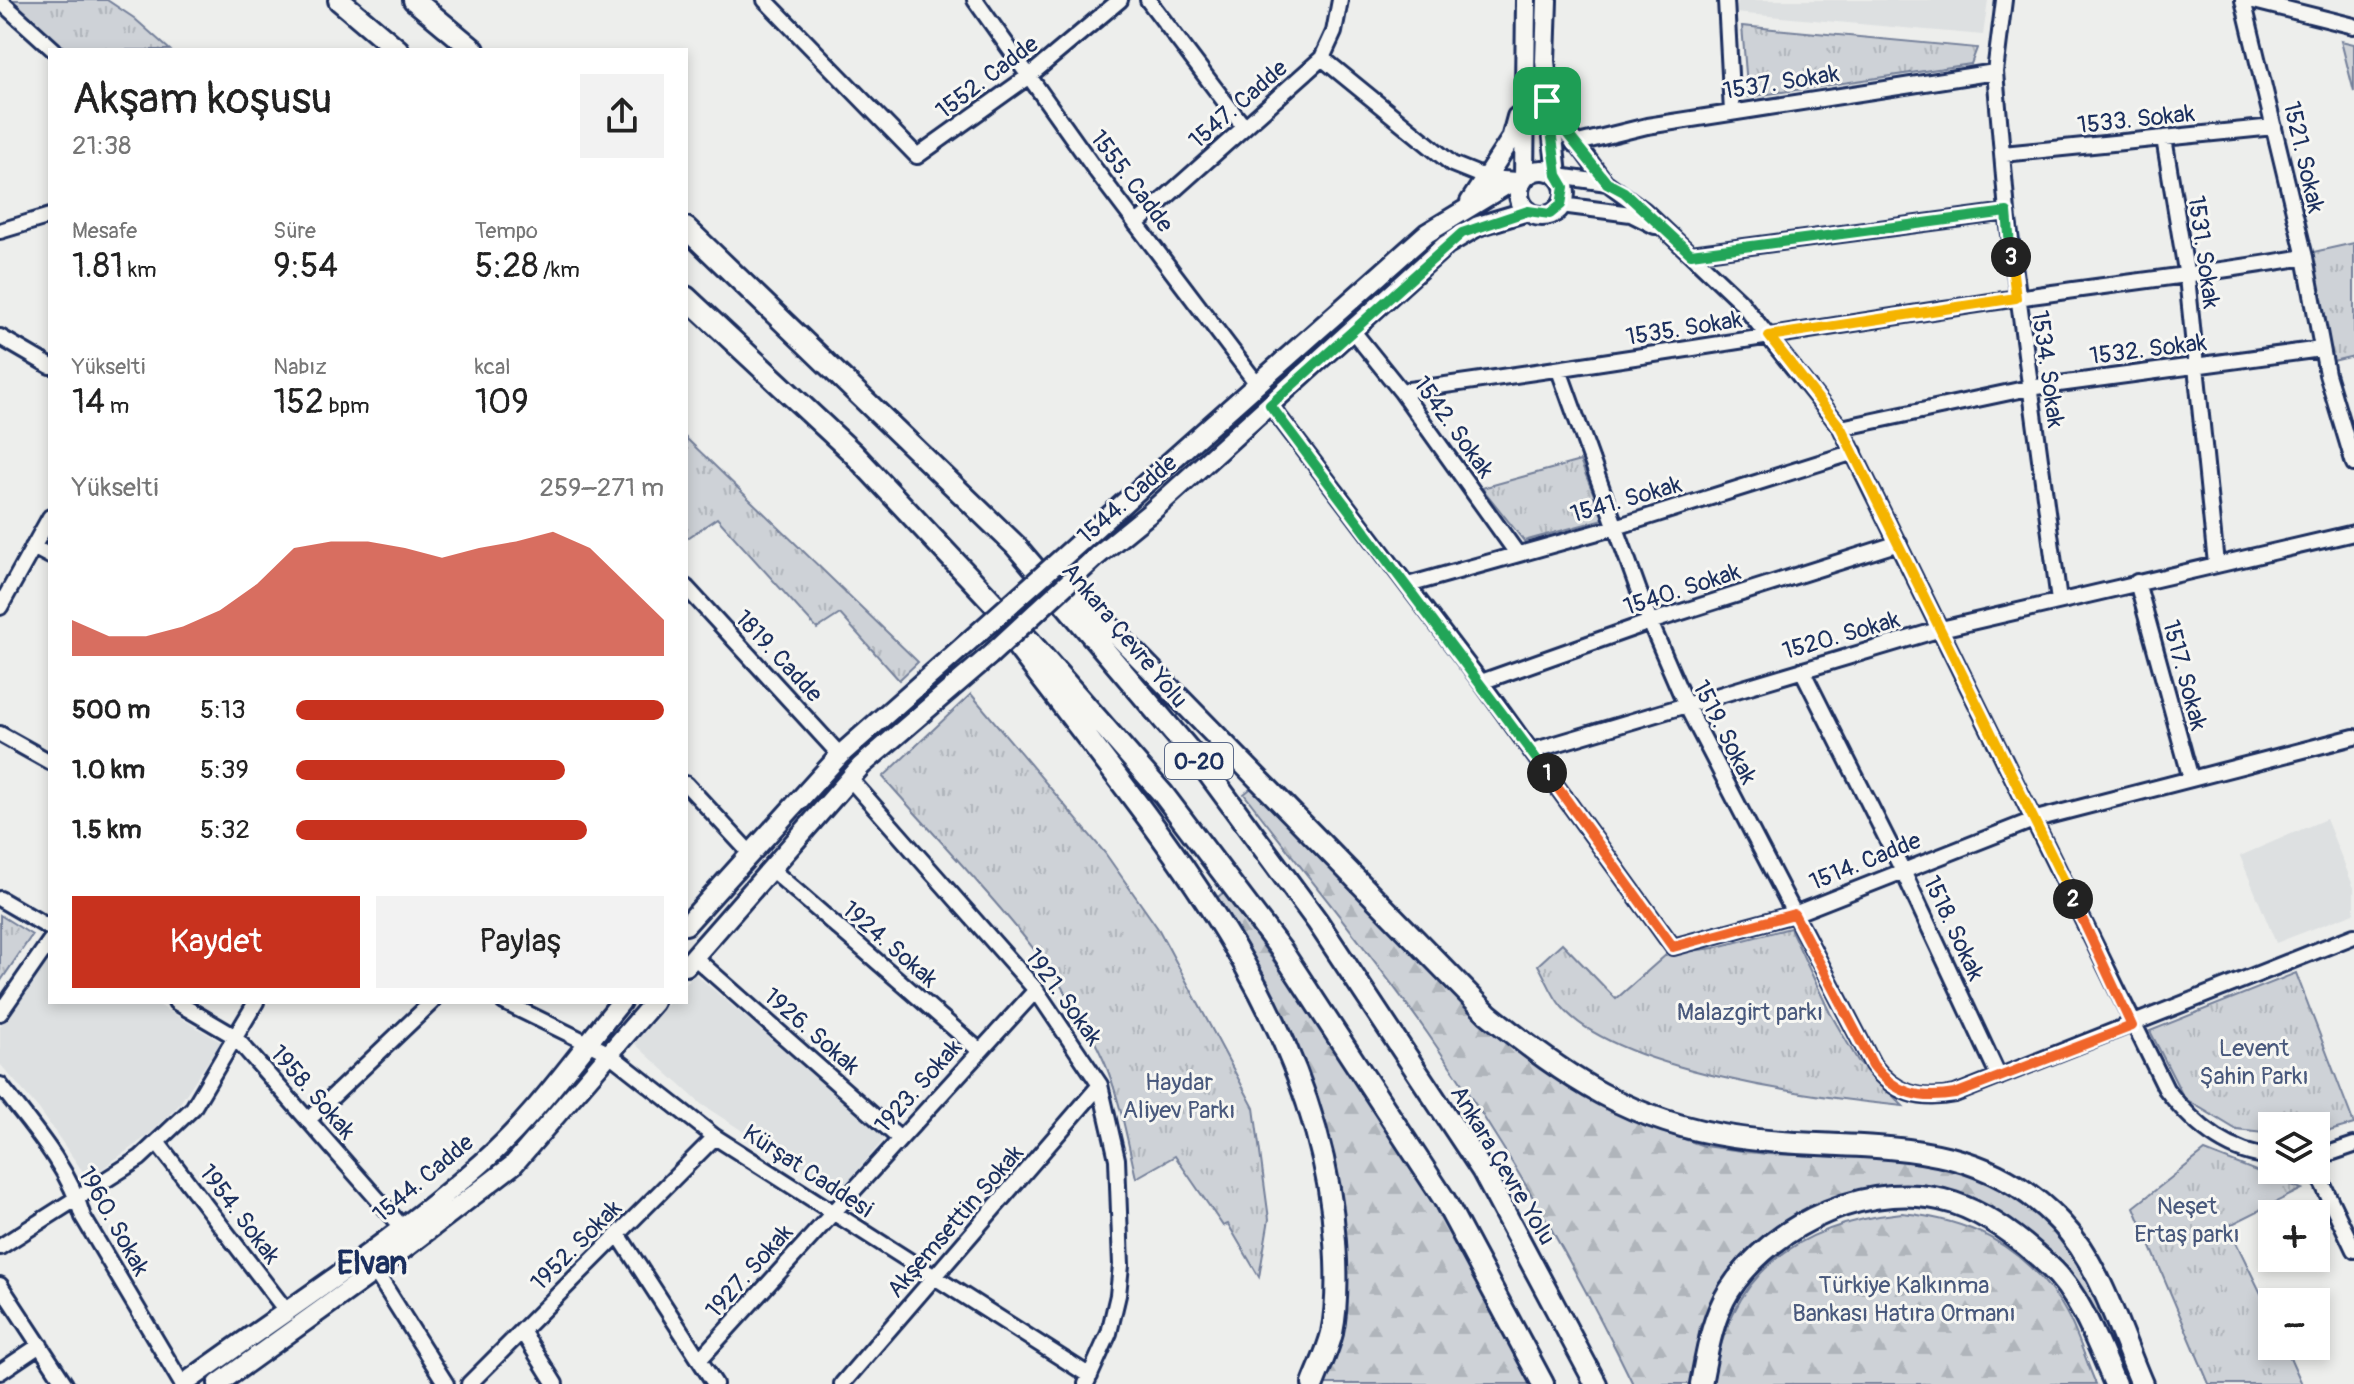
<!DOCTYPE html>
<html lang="tr">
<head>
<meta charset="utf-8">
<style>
  body { margin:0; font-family:Pangolin,sans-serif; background:#f2f2f2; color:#222; height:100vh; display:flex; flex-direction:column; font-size:30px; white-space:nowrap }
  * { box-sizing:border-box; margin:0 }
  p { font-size:26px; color:#767676 }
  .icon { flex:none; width:44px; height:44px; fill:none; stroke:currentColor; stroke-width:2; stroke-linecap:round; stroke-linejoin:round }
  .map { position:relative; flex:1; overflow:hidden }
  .side { position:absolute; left:48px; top:48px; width:640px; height:956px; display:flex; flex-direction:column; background:#fff; border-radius:0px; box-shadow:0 4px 12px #0003 }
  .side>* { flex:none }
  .buttons { position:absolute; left:2258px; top:1112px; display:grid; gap:16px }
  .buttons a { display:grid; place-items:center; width:72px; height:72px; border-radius:0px; background:#fff; box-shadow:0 4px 12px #0003; font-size:40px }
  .pin { position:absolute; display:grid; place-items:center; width:68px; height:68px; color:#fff; margin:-34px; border-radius:16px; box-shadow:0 4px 12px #0006 }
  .km { position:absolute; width:40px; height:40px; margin:-20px; border-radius:50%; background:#222; color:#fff; font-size:22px; line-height:40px; text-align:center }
  .round { display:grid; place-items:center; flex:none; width:84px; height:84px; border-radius:0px; background:#f2f2f2 }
  .headline { display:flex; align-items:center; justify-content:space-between; height:136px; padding:0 24px }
  h1 { font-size:44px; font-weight:600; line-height:60px }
  .metrics { display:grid; grid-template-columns:repeat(3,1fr); gap:12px; height:136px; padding:8px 24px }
  .metrics div { display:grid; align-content:center }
  .metrics b { font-size:34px; font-weight:600 }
  .metrics small { font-size:22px; font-weight:400 }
  .metrics p { font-size:22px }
  .chart { height:224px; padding:16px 24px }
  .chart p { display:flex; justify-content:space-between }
  .chart svg { width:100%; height:144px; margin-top:8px; fill:#c8321e; opacity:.7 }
  .primary-button { display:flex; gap:16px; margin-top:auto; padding:16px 24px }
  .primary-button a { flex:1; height:92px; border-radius:0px; background:#c8321e; color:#fff; font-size:32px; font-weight:600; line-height:92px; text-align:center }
  .primary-button a+a { background:#f2f2f2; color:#222 }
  ul { padding:0 24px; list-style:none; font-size:26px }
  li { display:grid; grid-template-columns:128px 96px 1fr; align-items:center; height:60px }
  li i { height:20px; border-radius:10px; background:#c8321e }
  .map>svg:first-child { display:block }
  .built { fill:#dde0e1 }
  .grass { fill:url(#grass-tufts); stroke:#74809a; stroke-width:2 }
  .forest { fill:url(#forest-firs); stroke:#74809a; stroke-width:2 }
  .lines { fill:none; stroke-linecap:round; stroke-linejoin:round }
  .minor-casing { stroke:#1b2f5e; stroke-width:20 }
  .major-casing { stroke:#1b2f5e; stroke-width:24 }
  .highway-casing { stroke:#1b2f5e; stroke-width:26 }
  .minor { stroke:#f6f6f2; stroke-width:14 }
  .major { stroke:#f6f6f2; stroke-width:18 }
  .highway { stroke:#f6f6f2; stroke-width:20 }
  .major-bridge-casing { stroke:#1b2f5e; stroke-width:24; stroke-linecap:butt }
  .major-bridge { stroke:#f6f6f2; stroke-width:18 }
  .split-1-casing { stroke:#fff; stroke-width:16 }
  .split-2-casing { stroke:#fff; stroke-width:16 }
  .split-3-casing { stroke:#fff; stroke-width:16 }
  .split-4-casing { stroke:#fff; stroke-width:16 }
  .split-1 { stroke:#22a559; stroke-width:10 }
  .split-2 { stroke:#f0652b; stroke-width:10 }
  .split-3 { stroke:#f5b400; stroke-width:10 }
  .split-4 { stroke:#22a559; stroke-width:10 }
  .labels { text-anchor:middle; stroke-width:6; stroke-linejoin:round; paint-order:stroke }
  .shield { fill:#f6f6f2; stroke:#5d6b8a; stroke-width:2 }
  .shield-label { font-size:22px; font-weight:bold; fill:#1b2f5e }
  .street-label { font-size:24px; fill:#1b2f5e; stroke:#f6f6f2 }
  .park-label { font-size:24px; fill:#48587c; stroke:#f6f6f2 }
  .district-label { font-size:32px; font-weight:bold; fill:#1b2f5e; stroke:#f6f6f2 }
</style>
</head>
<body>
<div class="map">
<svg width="2354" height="1384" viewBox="0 0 2354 1384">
  <defs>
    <pattern id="grass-tufts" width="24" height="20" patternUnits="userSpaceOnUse" patternTransform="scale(2)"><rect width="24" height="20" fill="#ced2d7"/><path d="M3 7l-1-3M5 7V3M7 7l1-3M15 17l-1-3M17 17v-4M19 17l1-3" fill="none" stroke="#b0b5bb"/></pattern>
    <pattern id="forest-firs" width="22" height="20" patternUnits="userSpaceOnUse" patternTransform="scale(2)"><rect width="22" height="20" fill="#ced2d7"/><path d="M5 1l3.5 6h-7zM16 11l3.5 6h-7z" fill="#b0b5bb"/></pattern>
  </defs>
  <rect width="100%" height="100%" fill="#edeeec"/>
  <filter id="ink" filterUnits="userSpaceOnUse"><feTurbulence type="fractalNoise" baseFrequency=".0125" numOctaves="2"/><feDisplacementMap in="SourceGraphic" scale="16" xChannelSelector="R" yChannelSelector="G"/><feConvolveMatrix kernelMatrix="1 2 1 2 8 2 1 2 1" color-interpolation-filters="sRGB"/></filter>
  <g filter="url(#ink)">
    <path class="built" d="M1738,0H1988L1983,35L1735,13Z
      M2326,819L2354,888V913L2276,943L2240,856Z
      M50,953V1002H154L221,1042L178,1106L150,1134L88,1179L39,1109L0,1064V1027Z
      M695,974L886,1137L838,1193L701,1104L634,1043L670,1002H686V984Z"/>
    <path class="grass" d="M9,0H107L134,18L170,50H66Z
      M1742,26L1977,48L1971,64L1748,97Z
      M2341,41L2354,44V92Z
      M2354,243V356L2333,361L2309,253Z
      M686,438L918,662L899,680L840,614L817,629L717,518L686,539Z
      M1580,461L1604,519L1524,541L1482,488Z
      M971,694L1105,853L1159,930L1254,1108L1269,1219L1259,1277L1228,1224L1223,1226L1175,1156L1136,1178C1127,1139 1120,1098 1104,1061C1060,961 955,860 883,777Z
      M0,915L32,935L0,982Z
      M1790,928L1830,1013L1858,1061L1903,1106C1822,1098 1616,1071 1562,1007C1552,996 1546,978 1538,965L1562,943L1616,999L1667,954L1714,948Z
      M2296,973L2354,1124L2316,1135V1126H2272V1134L2237,1130L2184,1098L2150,1031Z
      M2205,1151L2302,1189L2228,1226L2272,1316V1346H2285L2302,1384H2209L2134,1207Z"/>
    <path class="forest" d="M1255,785L1554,1076L1597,1103L1646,1126L1704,1146L1766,1154L1906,1159L1969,1170L2027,1203L2075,1253L2137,1384H2118L2090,1315L2005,1223L1907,1191L1792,1221L1751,1249L1727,1276L1700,1326L1691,1384H1633C1574,1263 1506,1145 1428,1034C1371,952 1305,874 1244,794Z
      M1224,892L1333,1044L1428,1188L1537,1384H1319L1343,1300L1336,1176L1317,1100L1300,1056L1213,901Z
      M1902,1213C1970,1220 2017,1243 2058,1299C2075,1323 2084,1357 2096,1384H1713C1727,1274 1796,1224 1902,1213Z"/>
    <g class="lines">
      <defs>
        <path id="minor" d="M765,0L917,156L1029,76L1120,0
          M975,0L1094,168L1258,385
          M1148,0L1244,127
          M1726,0L1732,112
          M2004,0L1995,72L2007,212L2059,601
          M2243,0L2305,257L2327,374L2354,464
          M2250,0L2354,26
          M0,1L54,50
          M1322,58L1452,164L1487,178L1518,180
          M1552,110L1606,183
          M2164,138L2187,277L2216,564
          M1574,144L1647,126L1995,72
          M2003,154L2274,127
          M1558,176L1607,183L1644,210L1740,301L1841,428L2166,1089C2192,1123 2228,1154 2272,1157
          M1561,205L1631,214L1655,226
          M1136,224L1322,58L1334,32L1340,0
          M0,231L50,216
          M1691,254L2007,212
          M1352,330L1401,391L1516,552
          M0,337L50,366
          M1559,370L1650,622L1685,703L1873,1065C1895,1094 1920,1101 1955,1094L2354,936
          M1401,391C1605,364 1808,329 2011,299C2109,284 2207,274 2305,257
          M1270,405L1481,682L1673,947L1794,914L2036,819L2354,737
          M1841,428L2029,388L2321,349
          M33,547L50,556
          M2137,582L2191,779
          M1408,585L1616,527L1854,452
          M686,587L840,755
          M0,607L50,517
          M1802,670L1902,869L1999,1077
          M1481,682L1650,622L1899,543
          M0,734L50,762
          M1532,751L1941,629L2354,533
          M850,779L1036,990L1100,1085L1117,1159L1121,1265L1118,1295L1109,1333L1086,1384
          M686,784L750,853
          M772,870L980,1051
          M0,899L50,928
          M694,957L900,1139
          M176,1002L234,1036L403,1228
          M504,1002L608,1053L715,1137L1090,1376
          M0,1013L50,941
          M0,1085C31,1125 69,1167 83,1217L182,1384
          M308,1120L432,1002
          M157,1142L287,1312
          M2316,1158L2354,1145
          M2316,1170L2354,1250
          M618,1234L715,1384
          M0,1247L140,1158L193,1108L256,1002
          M375,1271L446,1384
          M0,1285L65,1384
          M522,1331L555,1384
          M700,1359L1036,990
          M0,1372L40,1345
          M469,1384L715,1137
          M842,1384L1100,1085"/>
        <path id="major" d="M1547,0L1545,61L1557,175
          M1519 193a23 23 0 1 1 46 0a23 23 0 1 1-46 0Z
          M1524,179L1526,0
          M1470,202L1511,139L1517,117
          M1080,542L1427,233L1506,185L1522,182
          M1097,556L1151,512L1446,245L1478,226L1528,211
          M686,925L840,755L977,634
          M686,966L861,766L989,656
          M184,1384C284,1311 389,1245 482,1163C535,1116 576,1056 621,1002
          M218,1384L375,1271L513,1165L654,1002"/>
        <path id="highway" d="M339,0L398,50
          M414,0L474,50
          M686,228L1015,545L1206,770L1317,921L1482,1170L1596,1384
          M686,297L853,453L1031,643L1163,794L1282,951L1444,1199L1543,1384
          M1057,581L1101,618L1488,1014C1567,1078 1631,1122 1734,1137C1850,1155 1969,1125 2060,1222C2101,1265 2119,1331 2142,1384
          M1011,638C1144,816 1322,1011 1335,1242C1337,1271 1338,1304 1332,1333C1328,1350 1319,1368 1313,1384
          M1701,1384C1707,1353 1712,1318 1729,1291C1773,1222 1874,1177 1954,1203C1989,1215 2024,1242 2050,1267C2080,1294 2099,1347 2115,1384"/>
      </defs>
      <use href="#minor" class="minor-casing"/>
      <use href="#major" class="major-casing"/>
      <use href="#highway" class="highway-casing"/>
      <use href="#minor" class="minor"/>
      <use href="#major" class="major"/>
      <use href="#highway" class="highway"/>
      <defs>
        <path id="major-bridge" d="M977,634L1080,542
          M989,656L1097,556"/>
      </defs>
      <use href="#major-bridge" class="major-bridge-casing"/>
      <use href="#major-bridge" class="major-bridge"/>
    </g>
  </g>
  <g class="lines" filter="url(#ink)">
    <defs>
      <path id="split-1" d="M1547,773L1270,405L1462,233L1528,211L1550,214L1561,205L1564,187L1557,175L1547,101"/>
      <path id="split-2" d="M1547,773L1673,947L1794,914L1873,1065C1895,1094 1920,1100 1955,1094L2132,1026L2073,899"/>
      <path id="split-3" d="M2011,257L2016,298L1769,336L1841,428L2073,899"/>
      <path id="split-4" d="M1547,101L1562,127L1607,183L1624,192L1691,254L2007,212L2011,257"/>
    </defs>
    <use href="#split-1" class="split-1-casing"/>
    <use href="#split-2" class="split-2-casing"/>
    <use href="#split-3" class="split-3-casing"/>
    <use href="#split-4" class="split-4-casing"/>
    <use href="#split-1" class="split-1"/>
    <use href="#split-2" class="split-2"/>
    <use href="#split-3" class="split-3"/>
    <use href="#split-4" class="split-4"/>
  </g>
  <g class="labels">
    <rect class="shield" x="1165" y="743" width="68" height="36" rx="6"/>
    <g class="shield-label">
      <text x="1199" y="769">O-20</text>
    </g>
    <g class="street-label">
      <text transform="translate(987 77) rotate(-37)" y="8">1552. Cadde</text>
      <text transform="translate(1781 82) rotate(-9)" y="8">1537. Sokak</text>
      <text transform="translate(1238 104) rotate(-41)" y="8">1547. Cadde</text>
      <text transform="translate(2136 119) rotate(-6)" y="8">1533. Sokak</text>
      <text transform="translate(2304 157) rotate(77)" y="8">1521. Sokak</text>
      <text transform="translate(1132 181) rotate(53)" y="8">1555. Cadde</text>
      <text transform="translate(2204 252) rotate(82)" y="8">1531. Sokak</text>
      <text transform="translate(1684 328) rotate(-9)" y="8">1535. Sokak</text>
      <text transform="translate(2148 349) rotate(-7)" y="8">1532. Sokak</text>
      <text transform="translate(2048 369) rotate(82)" y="8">1534. Sokak</text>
      <text transform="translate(1454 427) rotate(54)" y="8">1542. Sokak</text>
      <text transform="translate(1127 499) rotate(-41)" y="8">1544. Cadde</text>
      <text transform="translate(1626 499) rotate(-16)" y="8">1541. Sokak</text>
      <text transform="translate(1682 589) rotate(-18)" y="8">1540. Sokak</text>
      <text transform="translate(1125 635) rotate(50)" y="8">Ankara Çevre Yolu</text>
      <text transform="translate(1841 635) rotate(-16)" y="8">1520. Sokak</text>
      <text transform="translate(779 656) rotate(47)" y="8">1819. Cadde</text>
      <text transform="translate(2185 675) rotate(75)" y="8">1517. Sokak</text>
      <text transform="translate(1725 732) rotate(63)" y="8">1519. Sokak</text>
      <text transform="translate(1865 861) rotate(-22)" y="8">1514. Cadde</text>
      <text transform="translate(1954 928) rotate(65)" y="8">1518. Sokak</text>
      <text transform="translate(890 944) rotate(41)" y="8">1924. Sokak</text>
      <text transform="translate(1064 997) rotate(54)" y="8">1921. Sokak</text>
      <text transform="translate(812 1031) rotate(41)" y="8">1926. Sokak</text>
      <text transform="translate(918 1086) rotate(-48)" y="8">1923. Sokak</text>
      <text transform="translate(313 1092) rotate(49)" y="8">1958. Sokak</text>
      <text transform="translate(1503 1165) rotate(59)" y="8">Ankara Çevre Yolu</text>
      <text transform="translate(808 1171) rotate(33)" y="8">Kürşat Caddesi</text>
      <text transform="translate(423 1178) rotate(-40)" y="8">1544. Cadde</text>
      <text transform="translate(240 1214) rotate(53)" y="8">1954. Sokak</text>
      <text transform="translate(114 1221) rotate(61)" y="8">1960. Sokak</text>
      <text transform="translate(955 1221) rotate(-49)" y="8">Akşemsettin Sokak</text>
      <text transform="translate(576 1245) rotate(-45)" y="8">1952. Sokak</text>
      <text transform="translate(749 1271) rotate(-48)" y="8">1927. Sokak</text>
    </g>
    <g class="park-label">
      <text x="1750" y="1020">Malazgirt parkı</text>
      <text x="2254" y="1056">Levent<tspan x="2254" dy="28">Şahin Parkı</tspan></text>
      <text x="1179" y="1090">Haydar<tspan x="1179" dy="28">Aliyev Parkı</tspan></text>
      <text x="2187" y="1214">Neşet<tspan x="2187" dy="28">Ertaş parkı</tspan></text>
      <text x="1904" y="1293">Türkiye Kalkınma<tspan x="1904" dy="28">Bankası Hatıra Ormanı</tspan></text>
    </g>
    <g class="district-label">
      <text x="372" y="1274">Elvan</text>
    </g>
  </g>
</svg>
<div class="buttons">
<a><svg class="icon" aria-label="layers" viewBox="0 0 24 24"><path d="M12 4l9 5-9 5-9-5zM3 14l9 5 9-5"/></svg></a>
<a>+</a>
<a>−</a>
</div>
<div class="pin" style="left:1547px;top:101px;background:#1e9e55"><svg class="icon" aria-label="arrive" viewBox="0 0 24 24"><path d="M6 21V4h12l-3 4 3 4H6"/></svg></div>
<b class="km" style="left:1547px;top:773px">1</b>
<b class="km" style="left:2073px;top:899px">2</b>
<b class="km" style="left:2011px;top:257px">3</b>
<section class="side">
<div class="headline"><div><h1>Akşam koşusu</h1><p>21:38</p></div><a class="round"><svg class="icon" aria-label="share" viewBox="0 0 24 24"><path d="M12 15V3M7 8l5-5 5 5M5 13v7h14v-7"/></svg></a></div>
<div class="metrics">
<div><p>Mesafe</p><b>1.81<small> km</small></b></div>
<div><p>Süre</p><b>9:54</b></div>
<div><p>Tempo</p><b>5:28<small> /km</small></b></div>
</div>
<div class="metrics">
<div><p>Yükselti</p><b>14<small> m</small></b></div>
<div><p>Nabız</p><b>152<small> bpm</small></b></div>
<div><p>kcal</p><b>109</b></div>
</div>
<div class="chart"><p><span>Yükselti</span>259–271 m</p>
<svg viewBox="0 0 160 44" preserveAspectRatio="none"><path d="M0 44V33L10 38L20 38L30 35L40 30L50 22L60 11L70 9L80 9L90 11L100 14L110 11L120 9L130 6L140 11L150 22L160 33V44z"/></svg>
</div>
<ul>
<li><b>500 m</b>5:13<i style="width:100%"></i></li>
<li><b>1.0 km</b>5:39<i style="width:73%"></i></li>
<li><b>1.5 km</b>5:32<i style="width:79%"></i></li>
</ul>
<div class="primary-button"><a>Kaydet</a><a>Paylaş</a></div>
</section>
</div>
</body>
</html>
